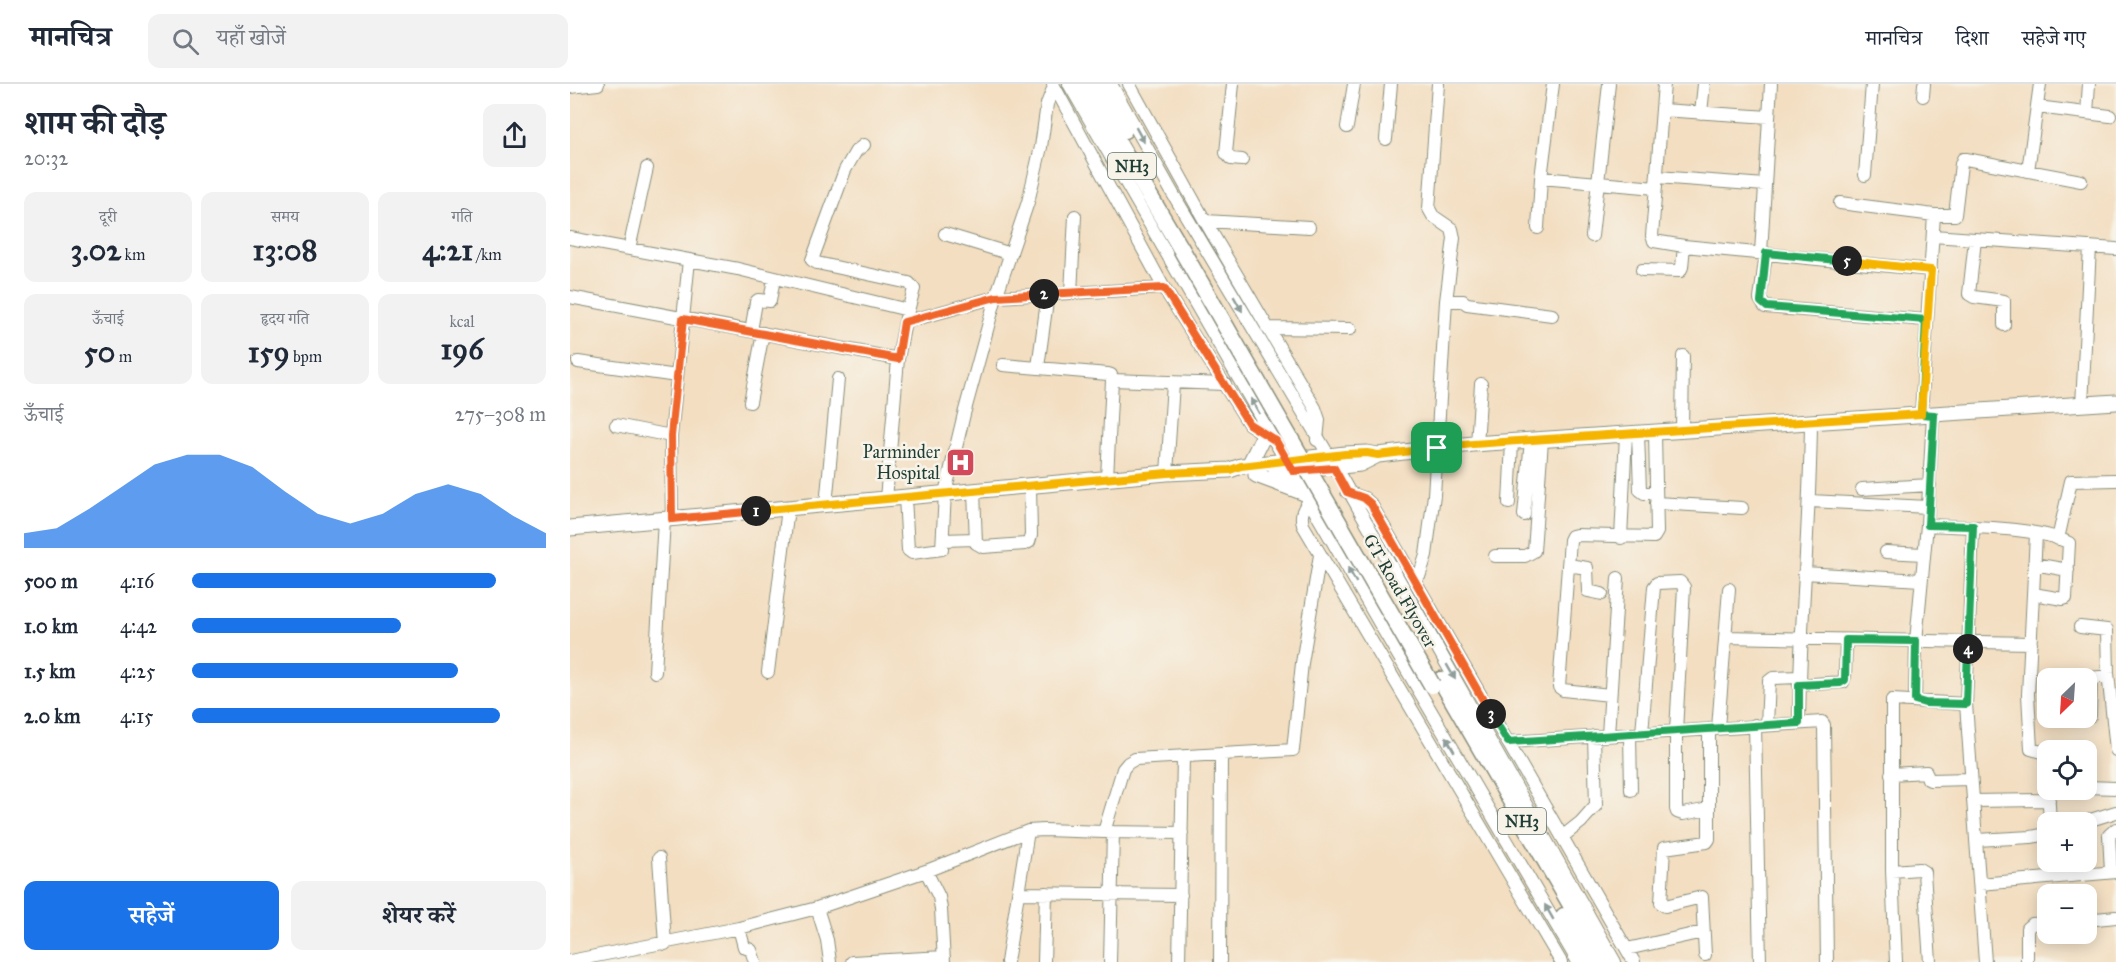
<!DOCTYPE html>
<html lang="hi">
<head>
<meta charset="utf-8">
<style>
  body { margin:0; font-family:"IM FELL Great Primer","Noto Serif Devanagari",serif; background:#f2f2f3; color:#1f2937; height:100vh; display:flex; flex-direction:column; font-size:22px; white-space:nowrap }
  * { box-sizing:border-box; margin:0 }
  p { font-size:20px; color:#747a83 }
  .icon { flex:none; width:33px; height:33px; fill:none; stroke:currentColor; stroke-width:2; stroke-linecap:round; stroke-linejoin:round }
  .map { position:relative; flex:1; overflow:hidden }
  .drawer { display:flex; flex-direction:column; background:#fff; width:570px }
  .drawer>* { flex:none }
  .needle { width:39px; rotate:205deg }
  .controls { position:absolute; left:1467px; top:584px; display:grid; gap:12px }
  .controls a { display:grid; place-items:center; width:60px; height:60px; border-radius:12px; background:#fff; box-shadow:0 3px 15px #0003; font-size:30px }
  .pin { position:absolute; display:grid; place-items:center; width:51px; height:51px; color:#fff; margin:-26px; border-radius:12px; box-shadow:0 3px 9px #0006 }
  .km { position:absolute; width:30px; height:30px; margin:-15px; border-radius:50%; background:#222; color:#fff; font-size:16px; line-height:30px; text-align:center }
  .round { display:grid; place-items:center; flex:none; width:63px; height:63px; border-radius:12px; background:#f2f2f3 }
  .head { display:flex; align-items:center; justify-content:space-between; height:102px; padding:0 24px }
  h1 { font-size:33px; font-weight:700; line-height:45px }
  .stats { display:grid; grid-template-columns:repeat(3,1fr); gap:9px; height:102px; padding:6px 24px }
  .stats div { display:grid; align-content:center; border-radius:12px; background:#f2f2f3; text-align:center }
  .stats b { font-size:30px; font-weight:700 }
  .stats small { font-size:16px; font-weight:400 }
  .stats p { font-size:16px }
  .chart { height:168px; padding:12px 24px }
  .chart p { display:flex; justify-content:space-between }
  .chart svg { width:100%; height:108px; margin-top:6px; fill:#1a73e8; opacity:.7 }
  .cta { display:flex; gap:12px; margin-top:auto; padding:12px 24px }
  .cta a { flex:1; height:69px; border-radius:12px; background:#1a73e8; color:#fff; font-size:24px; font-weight:700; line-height:69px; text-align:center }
  .cta a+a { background:#f2f2f3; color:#1f2937 }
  ul { padding:0 24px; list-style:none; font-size:20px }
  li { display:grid; grid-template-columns:96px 72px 1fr; align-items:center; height:45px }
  li i { height:15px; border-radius:8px; background:#1a73e8 }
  header { display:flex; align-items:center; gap:36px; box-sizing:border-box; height:84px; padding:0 30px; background:#fff; border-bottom:2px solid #e0e1e3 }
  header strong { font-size:28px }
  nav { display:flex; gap:33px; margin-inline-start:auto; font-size:21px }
  .search { width:420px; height:54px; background:#f2f2f3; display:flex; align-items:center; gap:15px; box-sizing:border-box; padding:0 21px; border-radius:12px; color:#747a83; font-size:22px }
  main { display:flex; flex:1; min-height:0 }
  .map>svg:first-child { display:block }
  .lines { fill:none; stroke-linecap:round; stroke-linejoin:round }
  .minor-casing { stroke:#898e7a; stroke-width:14 }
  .major-casing { stroke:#898e7a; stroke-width:17 }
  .highway-casing { stroke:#898e7a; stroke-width:19 }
  .minor { stroke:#fff; stroke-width:12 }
  .major { stroke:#fff; stroke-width:15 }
  .highway { stroke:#fff; stroke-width:16 }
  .highway-bridge-casing { stroke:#898e7a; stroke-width:19; stroke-linecap:butt }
  .highway-bridge { stroke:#fff; stroke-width:16 }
  .oneway { fill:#8f9e9a }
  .split-1-casing { stroke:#fff; stroke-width:12 }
  .split-2-casing { stroke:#fff; stroke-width:12 }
  .split-3-casing { stroke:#fff; stroke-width:12 }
  .split-4-casing { stroke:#fff; stroke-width:12 }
  .split-5-casing { stroke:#fff; stroke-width:12 }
  .split-6-casing { stroke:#fff; stroke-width:12 }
  .split-1 { stroke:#f5b400; stroke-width:8 }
  .split-2 { stroke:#f0652b; stroke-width:8 }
  .split-3 { stroke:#f0652b; stroke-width:8 }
  .split-4 { stroke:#22a559; stroke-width:8 }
  .split-5 { stroke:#22a559; stroke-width:8 }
  .split-6 { stroke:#f5b400; stroke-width:8 }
  .labels { text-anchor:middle; stroke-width:5; stroke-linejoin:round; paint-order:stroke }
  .shield { fill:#f7f3e8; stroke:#60746a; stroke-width:1.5 }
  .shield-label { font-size:16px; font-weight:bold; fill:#1f3d34 }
  .poi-label { font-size:18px; fill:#1f3d34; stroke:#f7f3e8; text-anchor:end }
  .street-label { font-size:18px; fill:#1f3d34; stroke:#f7f3e8 }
</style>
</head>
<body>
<header>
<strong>मानचित्र</strong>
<div class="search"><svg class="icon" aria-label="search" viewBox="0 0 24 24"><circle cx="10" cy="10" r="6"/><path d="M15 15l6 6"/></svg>यहाँ खोजें</div>
<nav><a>मानचित्र</a><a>दिशा</a><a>सहेजे गए</a></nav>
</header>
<main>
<section class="drawer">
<div class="head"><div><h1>शाम की दौड़</h1><p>20:32</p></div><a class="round"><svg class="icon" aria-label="share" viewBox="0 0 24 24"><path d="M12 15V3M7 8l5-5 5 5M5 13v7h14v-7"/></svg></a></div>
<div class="stats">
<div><p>दूरी</p><b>3.02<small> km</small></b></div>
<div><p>समय</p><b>13:08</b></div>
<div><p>गति</p><b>4:21<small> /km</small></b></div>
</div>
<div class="stats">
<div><p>ऊँचाई</p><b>50<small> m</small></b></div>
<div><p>हृदय गति</p><b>159<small> bpm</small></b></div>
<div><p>kcal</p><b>196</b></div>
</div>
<div class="chart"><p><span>ऊँचाई</span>275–308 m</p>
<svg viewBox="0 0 160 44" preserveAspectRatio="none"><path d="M0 44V38L10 36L20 28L30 19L40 10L50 6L60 6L70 11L80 21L90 30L100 34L110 30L120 22L130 18L140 22L150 31L160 38V44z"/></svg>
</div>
<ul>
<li><b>500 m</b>4:16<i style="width:86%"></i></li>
<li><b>1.0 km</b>4:42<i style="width:59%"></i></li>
<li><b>1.5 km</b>4:25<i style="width:75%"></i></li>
<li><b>2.0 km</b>4:15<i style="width:87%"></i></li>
</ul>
<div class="cta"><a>सहेजें</a><a>शेयर करें</a></div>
</section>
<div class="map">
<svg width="1546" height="878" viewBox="0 0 1546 878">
  <rect width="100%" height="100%" fill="#f7f3e8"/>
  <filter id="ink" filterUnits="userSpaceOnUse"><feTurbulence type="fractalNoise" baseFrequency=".0167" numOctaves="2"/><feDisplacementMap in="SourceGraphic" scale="12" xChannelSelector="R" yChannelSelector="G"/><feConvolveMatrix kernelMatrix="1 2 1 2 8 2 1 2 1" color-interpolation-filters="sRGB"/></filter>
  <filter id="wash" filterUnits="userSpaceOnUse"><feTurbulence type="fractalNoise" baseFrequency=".008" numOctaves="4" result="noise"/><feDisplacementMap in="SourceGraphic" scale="24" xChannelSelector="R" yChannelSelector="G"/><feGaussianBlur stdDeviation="1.35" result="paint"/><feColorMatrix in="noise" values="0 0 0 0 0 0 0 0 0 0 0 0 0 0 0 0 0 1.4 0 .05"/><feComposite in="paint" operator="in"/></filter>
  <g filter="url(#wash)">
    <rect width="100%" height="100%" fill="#f3dec1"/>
  </g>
  <g filter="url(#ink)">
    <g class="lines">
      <defs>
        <path id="minor" d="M483,0L594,204L679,340L702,355
          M499,0L814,547L1008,878
          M541,0L603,110L759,372L1045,878
          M559,0L635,137L745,324L749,336L747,356
          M663,0L656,69L661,75L672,76
          M1094,0L1082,152L1084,157L1114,162L1361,186
          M0,3L28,0
          M1353,12L1354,0
          M1467,23L1540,32
          M1092,26L1199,33
          M1131,29L1134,0
          M1517,29L1519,0
          M777,43L784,0
          M816,55L821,0
          M294,61L286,67L275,86L242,176L247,179L339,199L344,205L336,234
          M1458,87L1470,0
          M1295,91L1302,0
          M1087,93L1195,101
          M971,94L1086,104
          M1270,119L1364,131H1385L1391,80L1393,75H1396L1511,97
          M635,137L739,143
          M968,144L971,94L983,0
          M375,150L441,170
          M1022,152L1039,0
          M1363,152L1546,165
          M0,154L168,185L338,226
          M1405,156L1399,210L1404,213L1434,217V241
          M59,165L77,84
          M1191,169L1201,0
          M1196,169L1190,215L1195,223L1356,236
          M1072,186L1110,187L1112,183L1114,162
          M501,209L505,132
          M0,213L328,275
          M876,217H893L897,220L982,231
          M697,244L780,245
          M181,247L186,218L188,216L200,217L204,194
          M8,278L107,292
          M433,281L538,290L541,291L542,296L655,300
          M468,283L478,210
          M180,318L193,249
          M1512,321L1520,163
          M1351,330L1364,131
          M1363,331L1357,441L1403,443L1396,620L1415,878
          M46,341L101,352
          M1112,347L1113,272
          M1068,350L1070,406L1074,409H1086
          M907,360L911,300
          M597,389L603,300
          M537,394L542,296
          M1292,405L1360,401
          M404,407L406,459L413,463L455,460L459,458L461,451L460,402
          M777,408L794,414L801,420L1064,878
          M335,413L338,466L342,469L372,465L375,409L394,330L426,213L458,118L471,63L477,20L484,2
          M316,415L328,275L335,238L426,213L594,204
          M740,416C733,425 730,430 733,441L991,878
          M1240,417L1358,423
          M939,419L942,358
          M1086,419L1172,424
          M256,421L268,295
          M954,431L961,356
          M102,435L101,352L119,176
          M1403,443C1428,444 1478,447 1499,459L1496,514L1493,515L1463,510
          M1466,450L1458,610L1461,665L1476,669L1478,684
          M1051,454L1056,350
          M1488,455L1501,397L1546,396
          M373,456L405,455
          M1316,468L1353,470
          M925,472H955L964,467L972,356
          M1464,480L1498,486
          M998,481L1017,484L1018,507L1032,510
          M1234,489L1351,496
          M844,496L850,490L856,471L864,411L876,217L884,154L882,145L863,132L859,125L868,0
          M1510,543L1537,546L1538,589L1546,666
          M1155,553L1461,559
          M85,588L94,436
          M198,588L218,424
          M1229,601L1273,598L1275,592L1276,556
          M1040,611L993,606L989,603L1000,456L1002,452L1006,451L1084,453L1087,448L1085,349
          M1345,617L1346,557L1357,441
          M1520,632L1521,594L1538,592
          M1229,639C1230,539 1240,439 1241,339
          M1185,641L1190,878
          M1197,641L1199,597L1203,594L1229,593
          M1148,644L1159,505
          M1072,649L1084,503L1087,499L1110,498L1114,503L1106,647V725L1107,728L1113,730L1139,725
          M1060,650L1061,706
          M1038,651L1048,494
          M938,658L1252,638L1254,641L1257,878
          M1321,690L1356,688L1358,695L1360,696L1401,695
          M1516,703L1546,704
          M1478,705L1480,738
          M1403,717L1479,716
          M1514,738L1546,728
          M535,748L612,749
          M992,753L1011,738L1026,721L1024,652
          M1407,756L1461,753L1478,750
          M89,774L95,860
          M1506,777L1507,791
          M356,787L369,813L371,825L374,878
          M1322,787L1349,785L1354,788L1360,878
          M1541,788L1539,751L1546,745
          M1410,800L1546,788
          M448,809L611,811
          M247,824L257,856L260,878
          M1516,836L1546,833
          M169,844L174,863L181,866L185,878
          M1057,865L1133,848
          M1135,871L1132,813L1095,822L1091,819L1094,764L1137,758L1139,755V645
          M0,877L169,844L247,824L356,787L458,747L474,746L534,748L553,685L558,679L565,675L723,666L732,579L750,471
          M282,878L374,873
          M437,878L458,747
          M474,878L476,809
          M540,878L543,748
          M609,878L613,673
          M650,878L651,670
          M1326,878L1322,787V616L1396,620
          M1457,878V844L1462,840L1478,839"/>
        <path id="major" d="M679,381L694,351
          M706,389L790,380L808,371
          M686,391L737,410
          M0,444L597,389L660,386L671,382L775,370L797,369L808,371L903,360L1546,318"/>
        <path id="highway" d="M513,0L610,163
          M527,0L554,46
          M871,596L1034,878
          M994,832L1020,878"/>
      </defs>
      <use href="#minor" class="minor-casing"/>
      <use href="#major" class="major-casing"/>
      <use href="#highway" class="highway-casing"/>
      <use href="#minor" class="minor"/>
      <use href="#major" class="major"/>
      <use href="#highway" class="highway"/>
      <defs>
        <path id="highway-bridge" d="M610,163L862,601"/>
      </defs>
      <use href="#highway-bridge" class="highway-bridge-casing"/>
      <use href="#highway-bridge" class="highway-bridge"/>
    </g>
    <defs><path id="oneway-solid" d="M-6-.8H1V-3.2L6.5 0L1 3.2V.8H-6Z" transform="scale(1.5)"/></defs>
    <g class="oneway">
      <use href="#oneway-solid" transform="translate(570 51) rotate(61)"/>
      <use href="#oneway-solid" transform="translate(668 220) rotate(60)"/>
      <use href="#oneway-solid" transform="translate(685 322) rotate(-120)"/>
      <use href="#oneway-solid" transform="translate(782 491) rotate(-119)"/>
      <use href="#oneway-solid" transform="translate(881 588) rotate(60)"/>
      <use href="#oneway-solid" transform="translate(880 660) rotate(-120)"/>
      <use href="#oneway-solid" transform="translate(979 828) rotate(-120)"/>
    </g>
  </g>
  <g class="lines" filter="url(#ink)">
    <defs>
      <path id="split-1" d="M186,427L597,389L660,386L671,382L775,370L797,369L808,371L867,364"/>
      <path id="split-2" d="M186,427L102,435L101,352L113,235L328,275L334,238L426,213L474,210"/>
      <path id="split-3" d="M474,210L594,204L679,340L706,357L723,387L764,384L777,408L794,414L801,420L921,630"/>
      <path id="split-4" d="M921,630L938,658L1229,639V601L1270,599L1275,596L1276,556L1346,557L1345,616L1355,619L1396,620L1398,565"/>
      <path id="split-5" d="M1277,177L1196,169L1191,218L1197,223L1356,236L1351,330L1364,331L1358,441L1403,442L1398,565"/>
      <path id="split-6" d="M867,364L903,360L1351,330L1361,186L1277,177"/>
    </defs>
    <use href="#split-1" class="split-1-casing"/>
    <use href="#split-2" class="split-2-casing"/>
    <use href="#split-3" class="split-3-casing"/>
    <use href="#split-4" class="split-4-casing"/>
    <use href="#split-5" class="split-5-casing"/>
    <use href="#split-6" class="split-6-casing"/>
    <use href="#split-1" class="split-1"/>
    <use href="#split-2" class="split-2"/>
    <use href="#split-3" class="split-3"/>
    <use href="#split-4" class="split-4"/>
    <use href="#split-5" class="split-5"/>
    <use href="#split-6" class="split-6"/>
  </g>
  <defs>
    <symbol id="hospital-square" viewBox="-11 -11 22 22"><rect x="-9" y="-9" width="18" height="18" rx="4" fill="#d1495b" stroke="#f7f3e8"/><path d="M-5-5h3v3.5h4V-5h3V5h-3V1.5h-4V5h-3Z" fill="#fff"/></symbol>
  </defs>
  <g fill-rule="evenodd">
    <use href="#hospital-square" x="374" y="362" width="33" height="33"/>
  </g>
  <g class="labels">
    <g class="shield">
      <rect x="538" y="69" width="48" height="26" rx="4.5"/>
      <rect x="928" y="724" width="48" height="26" rx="4.5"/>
    </g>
    <g class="shield-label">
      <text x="562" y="88">NH3</text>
      <text x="952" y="743">NH3</text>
    </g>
    <g class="poi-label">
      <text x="370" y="374">Parminder<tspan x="370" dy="21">Hospital</tspan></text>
    </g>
    <g class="street-label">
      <text transform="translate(830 507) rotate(60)" y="6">GT Road Flyover</text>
    </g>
  </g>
</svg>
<div class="controls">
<a><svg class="needle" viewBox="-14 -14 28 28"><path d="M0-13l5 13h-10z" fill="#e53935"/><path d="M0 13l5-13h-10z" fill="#747a83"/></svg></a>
<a><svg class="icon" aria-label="locate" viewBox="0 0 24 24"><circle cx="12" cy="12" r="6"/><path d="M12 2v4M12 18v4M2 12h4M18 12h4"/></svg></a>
<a>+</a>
<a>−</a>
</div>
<div class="pin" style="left:867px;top:364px;background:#1e9e55"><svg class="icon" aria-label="arrive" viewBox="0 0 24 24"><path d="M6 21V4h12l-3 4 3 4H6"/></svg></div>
<b class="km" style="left:186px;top:427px">1</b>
<b class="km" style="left:474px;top:210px">2</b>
<b class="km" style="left:921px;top:630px">3</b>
<b class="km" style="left:1398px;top:565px">4</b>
<b class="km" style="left:1277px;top:177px">5</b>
</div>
</main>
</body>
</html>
